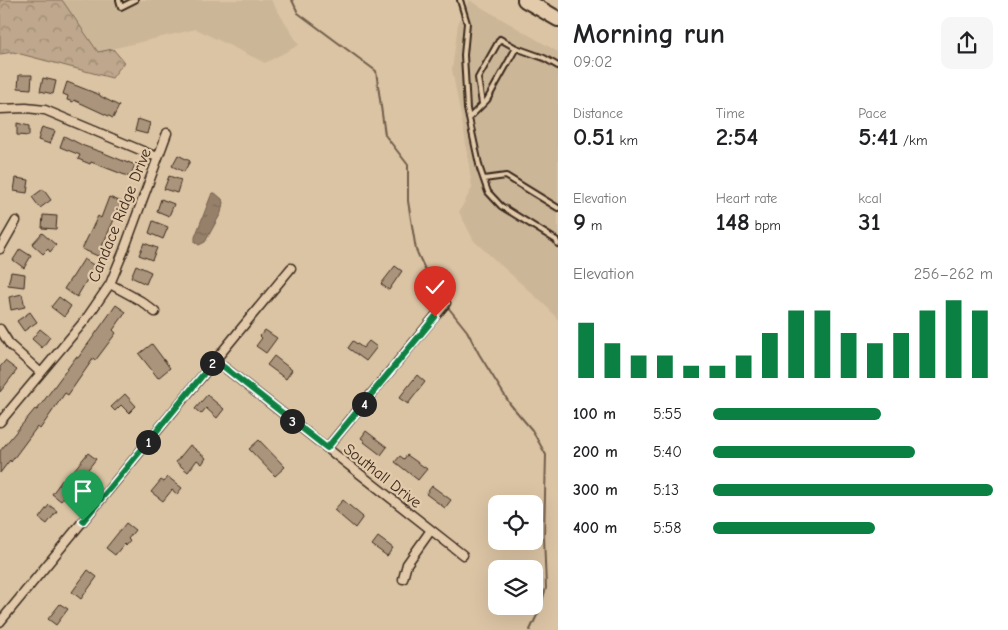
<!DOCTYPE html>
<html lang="en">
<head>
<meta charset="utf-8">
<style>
  body { margin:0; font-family:"Comic Neue",sans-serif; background:#f6f6f6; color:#202124; height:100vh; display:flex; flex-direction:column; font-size:19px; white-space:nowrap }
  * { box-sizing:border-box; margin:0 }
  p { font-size:16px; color:#757577 }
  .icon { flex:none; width:28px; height:28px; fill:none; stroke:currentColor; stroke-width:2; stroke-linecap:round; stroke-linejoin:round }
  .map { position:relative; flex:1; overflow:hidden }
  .side { display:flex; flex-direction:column; background:#fff; width:450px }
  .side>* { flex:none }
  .fabs { position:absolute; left:488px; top:495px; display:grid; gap:10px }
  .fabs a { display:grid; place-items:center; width:55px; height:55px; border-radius:10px; background:#fff; box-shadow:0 5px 20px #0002; font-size:25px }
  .pin { position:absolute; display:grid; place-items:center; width:42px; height:42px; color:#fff; margin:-51px -21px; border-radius:50% 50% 50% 0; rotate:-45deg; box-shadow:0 0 5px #0007 }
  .pin .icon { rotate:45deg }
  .km { position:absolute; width:25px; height:25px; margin:-12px; border-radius:50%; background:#222; color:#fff; font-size:14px; line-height:25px; text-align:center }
  .round { display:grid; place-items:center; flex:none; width:52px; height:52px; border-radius:10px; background:#f6f6f6 }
  .head { display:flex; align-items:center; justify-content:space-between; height:85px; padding:0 15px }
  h1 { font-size:28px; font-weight:600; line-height:38px }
  .figures { display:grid; grid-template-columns:repeat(3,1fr); gap:8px; height:85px; padding:5px 15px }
  .figures div { display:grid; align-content:center }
  .figures b { font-size:25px; font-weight:600 }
  .figures small { font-size:14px; font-weight:400 }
  .figures p { font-size:14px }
  .chart { height:140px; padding:10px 15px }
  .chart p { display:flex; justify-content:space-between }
  .chart svg { width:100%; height:90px; margin-top:5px; stroke:#0b8043; stroke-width:6 }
  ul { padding:0 15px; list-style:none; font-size:16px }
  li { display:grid; grid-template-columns:80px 60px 1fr; align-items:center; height:38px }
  li i { height:12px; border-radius:6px; background:#0b8043 }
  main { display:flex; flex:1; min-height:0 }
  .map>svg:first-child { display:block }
  .built { fill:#ccb698 }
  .forest { fill:url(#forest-crowns); stroke:#7c6855 }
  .water { fill:url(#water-ripples); stroke:#725e4c }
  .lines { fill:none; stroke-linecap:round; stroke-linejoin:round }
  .stream { stroke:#725e4c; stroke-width:2 }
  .building { fill:#aa947b; stroke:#3b2a1e }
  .lane-casing { stroke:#3b2a1e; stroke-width:8 }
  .street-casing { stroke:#3b2a1e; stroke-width:11 }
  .highway-casing { stroke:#3b2a1e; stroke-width:18 }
  .lane { stroke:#e2caaa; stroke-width:4 }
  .street { stroke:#e2caaa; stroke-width:8 }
  .highway { stroke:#e2caaa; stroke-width:14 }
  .route-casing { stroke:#fff; stroke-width:10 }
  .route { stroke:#0b8043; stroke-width:6 }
  .labels { text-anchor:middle; stroke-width:4.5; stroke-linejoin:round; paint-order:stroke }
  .street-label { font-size:16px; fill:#3b2a1e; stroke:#e2caaa }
</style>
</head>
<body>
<main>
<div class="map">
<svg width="558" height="630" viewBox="0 0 558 630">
  <defs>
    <pattern id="forest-crowns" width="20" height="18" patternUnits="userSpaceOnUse" patternTransform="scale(1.25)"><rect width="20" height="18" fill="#bea78c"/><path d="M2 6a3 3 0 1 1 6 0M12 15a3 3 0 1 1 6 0" fill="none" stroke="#9c8872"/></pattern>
    <pattern id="water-ripples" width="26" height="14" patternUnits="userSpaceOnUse" patternTransform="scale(1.25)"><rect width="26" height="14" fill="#96806a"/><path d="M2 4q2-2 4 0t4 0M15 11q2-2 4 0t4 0" fill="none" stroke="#7c6957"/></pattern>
  </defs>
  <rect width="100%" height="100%" fill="#dbc4a4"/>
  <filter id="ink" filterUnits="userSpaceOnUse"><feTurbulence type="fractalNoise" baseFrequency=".02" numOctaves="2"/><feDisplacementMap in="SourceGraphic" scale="10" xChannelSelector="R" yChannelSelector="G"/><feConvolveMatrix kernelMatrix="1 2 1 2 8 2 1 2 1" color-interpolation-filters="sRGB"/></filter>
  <g filter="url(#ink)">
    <path class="built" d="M62,0H271L299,45L265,63L196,29L98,52Z
      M469,0L558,52V320L548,308L474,241L459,212L472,188L465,137L452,70L458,24Z"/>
    <path class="forest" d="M0,0H62L98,52L113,49L124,62L112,78L13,52L0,54Z"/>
    <path class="water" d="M212,193H215L222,199L223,203L221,213L205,242L199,245L195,242V237Z"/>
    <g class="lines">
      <path class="stream" d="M292,0L298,13L376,71L385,135L408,165V201L416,250L429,278L445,302
        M447,306L467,331L479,354L510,404L532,430L546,455L544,536L546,588L539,611L530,630"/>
    </g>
    <path class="building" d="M19,75H32L31,89L18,88Z
      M43,78L56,81L53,94L40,91Z
      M67,82L100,95V96L119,106L113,118L74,100L73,102L67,100L68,96L63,94Z
      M138,119L150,123L147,134L135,131Z
      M17,123L29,126V136L17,135Z
      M42,127L55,131L50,144L38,140Z
      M64,136L84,146L104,153L128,163V162L135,165L130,177L91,162L90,164L78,159L80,155L60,147Z
      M178,155L190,161L184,172L172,166Z
      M169,176L181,180L177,193L164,189Z
      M16,178L29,180L27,193L14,191Z
      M43,189L51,200L40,208L32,197Z
      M109,197L122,202L103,244L101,250L104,251L100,257L82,249L98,216L101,218Z
      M161,199L174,204L169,216L157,211Z
      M43,215L57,216L56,229L42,228Z
      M153,221L168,227L163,239L149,233Z
      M42,233L56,245L50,252L48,249L43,254L32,244Z
      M144,243L157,248L152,260L139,255Z
      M20,249L31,256L24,268L13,260Z
      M84,259L95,266L77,297L64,289L71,278H72Z
      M136,265L151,272L146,284L131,277Z
      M395,266L402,271L389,290L381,284Z
      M11,272L25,274L24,287L8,285Z
      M22,294L25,307L11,310L9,297Z
      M59,297L71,306L64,317L55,310L56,309L55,310L51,307Z
      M116,305L126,312L113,330L116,333L95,361L93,359L68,395L65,393L40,429L37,427L11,462L10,460L0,473V451L35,409L37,410L76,357L78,358Z
      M30,312L37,322L24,331L17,321Z
      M40,329L50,337L42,348L32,339Z
      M265,330L277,338L266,353L256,346L262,338L260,336Z
      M353,341L363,348L369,341L377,347L366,361L348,348Z
      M152,344L170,368L158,378L139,354Z
      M274,356L292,370L286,379L267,365Z
      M5,361L17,370L0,392V367Z
      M417,375L425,382L408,404L399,398Z
      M125,394L136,406L129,413L121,405L115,411L111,407Z
      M207,395L224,409L217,418L206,408L201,414L195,409Z
      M366,431L387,447L381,455L364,442L365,441L361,438Z
      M259,440L285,467L275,476L249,449Z
      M190,445L206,458L202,464L197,460L188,472L176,462Z
      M88,453L96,459L82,477L74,470Z
      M407,455L427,469L418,480L395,462L400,456L404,459Z
      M168,477L182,488L177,494L172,490L163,501L151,492L161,480L164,482Z
      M63,479L73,487L61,501L52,494Z
      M432,486L451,500L445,508L426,494Z
      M343,500L363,517L355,528L334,510Z
      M49,505L57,511L47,524L39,518Z
      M126,523L135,530L128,539L130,541L126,546L124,544L115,555L106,548Z
      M378,537L393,548L387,556L372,545Z
      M88,570L97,577L81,599L72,592Z
      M60,604L68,609L56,625L48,619Z"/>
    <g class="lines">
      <defs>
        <path id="lane" d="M119,0L121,7L135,0
          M460,0L467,23L464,55L467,109L480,169L488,192L501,206L556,240L558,244
          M516,48L544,58L558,66
          M469,118L487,100L516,48L500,39L478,78L482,104
          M484,179L506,176L558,208"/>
        <path id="street" d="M0,109L26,108L45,110L157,157
          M0,249L16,221
          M110,284L141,301L155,312
          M0,329L10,345L41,373
          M215,360L463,555
          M0,422L86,319L110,284L124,250L167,133
          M327,448L446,303
          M403,579L407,564L431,530
          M0,622L291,268"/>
        <path id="highway" d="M525,0L558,19"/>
      </defs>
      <use href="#lane" class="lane-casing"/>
      <use href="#street" class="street-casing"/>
      <use href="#highway" class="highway-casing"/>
      <use href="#lane" class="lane"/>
      <use href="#street" class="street"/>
      <use href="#highway" class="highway"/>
    </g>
  </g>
  <g class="lines" filter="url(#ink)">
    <defs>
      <path id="route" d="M83,521L215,360L327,448L435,317"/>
    </defs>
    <use href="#route" class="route-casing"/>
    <use href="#route" class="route"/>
  </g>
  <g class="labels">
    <g class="street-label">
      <text transform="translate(119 215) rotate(-68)" y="6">Candace Ridge Drive</text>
      <text transform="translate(383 475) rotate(38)" y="6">Southall Drive</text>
    </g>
  </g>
</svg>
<div class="fabs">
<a><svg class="icon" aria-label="locate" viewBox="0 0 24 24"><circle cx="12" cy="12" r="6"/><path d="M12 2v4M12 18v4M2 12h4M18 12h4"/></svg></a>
<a><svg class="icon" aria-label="layers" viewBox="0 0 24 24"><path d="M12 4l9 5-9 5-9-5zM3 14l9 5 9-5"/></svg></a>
</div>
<div class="pin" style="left:83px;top:521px;background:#1e9e55"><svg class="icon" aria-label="arrive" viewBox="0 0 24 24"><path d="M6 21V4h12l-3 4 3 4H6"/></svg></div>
<div class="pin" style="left:435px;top:317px;background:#d93025"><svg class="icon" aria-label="check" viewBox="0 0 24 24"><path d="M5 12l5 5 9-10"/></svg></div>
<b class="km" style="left:148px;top:442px">1</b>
<b class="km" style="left:212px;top:363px">2</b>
<b class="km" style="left:292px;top:421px">3</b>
<b class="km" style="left:364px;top:404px">4</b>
</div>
<section class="side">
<div class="head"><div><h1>Morning run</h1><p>09:02</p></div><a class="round"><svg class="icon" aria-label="share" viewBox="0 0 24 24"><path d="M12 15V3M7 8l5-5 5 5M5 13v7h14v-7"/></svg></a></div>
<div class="figures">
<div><p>Distance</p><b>0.51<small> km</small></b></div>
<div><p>Time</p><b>2:54</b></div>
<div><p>Pace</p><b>5:41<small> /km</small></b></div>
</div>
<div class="figures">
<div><p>Elevation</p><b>9<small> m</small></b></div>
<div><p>Heart rate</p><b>148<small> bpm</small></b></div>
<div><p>kcal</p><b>31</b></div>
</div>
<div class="chart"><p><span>Elevation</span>256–262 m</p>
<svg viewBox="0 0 160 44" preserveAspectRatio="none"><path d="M5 44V17M15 44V27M25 44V33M35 44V33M45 44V38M55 44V38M65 44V33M75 44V22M85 44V11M95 44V11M105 44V22M115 44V27M125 44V22M135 44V11M145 44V6M155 44V11"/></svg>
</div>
<ul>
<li><b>100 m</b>5:55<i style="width:60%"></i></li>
<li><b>200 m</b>5:40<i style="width:72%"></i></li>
<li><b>300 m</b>5:13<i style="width:100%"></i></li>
<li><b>400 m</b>5:58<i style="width:58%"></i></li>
</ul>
</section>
</main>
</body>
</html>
